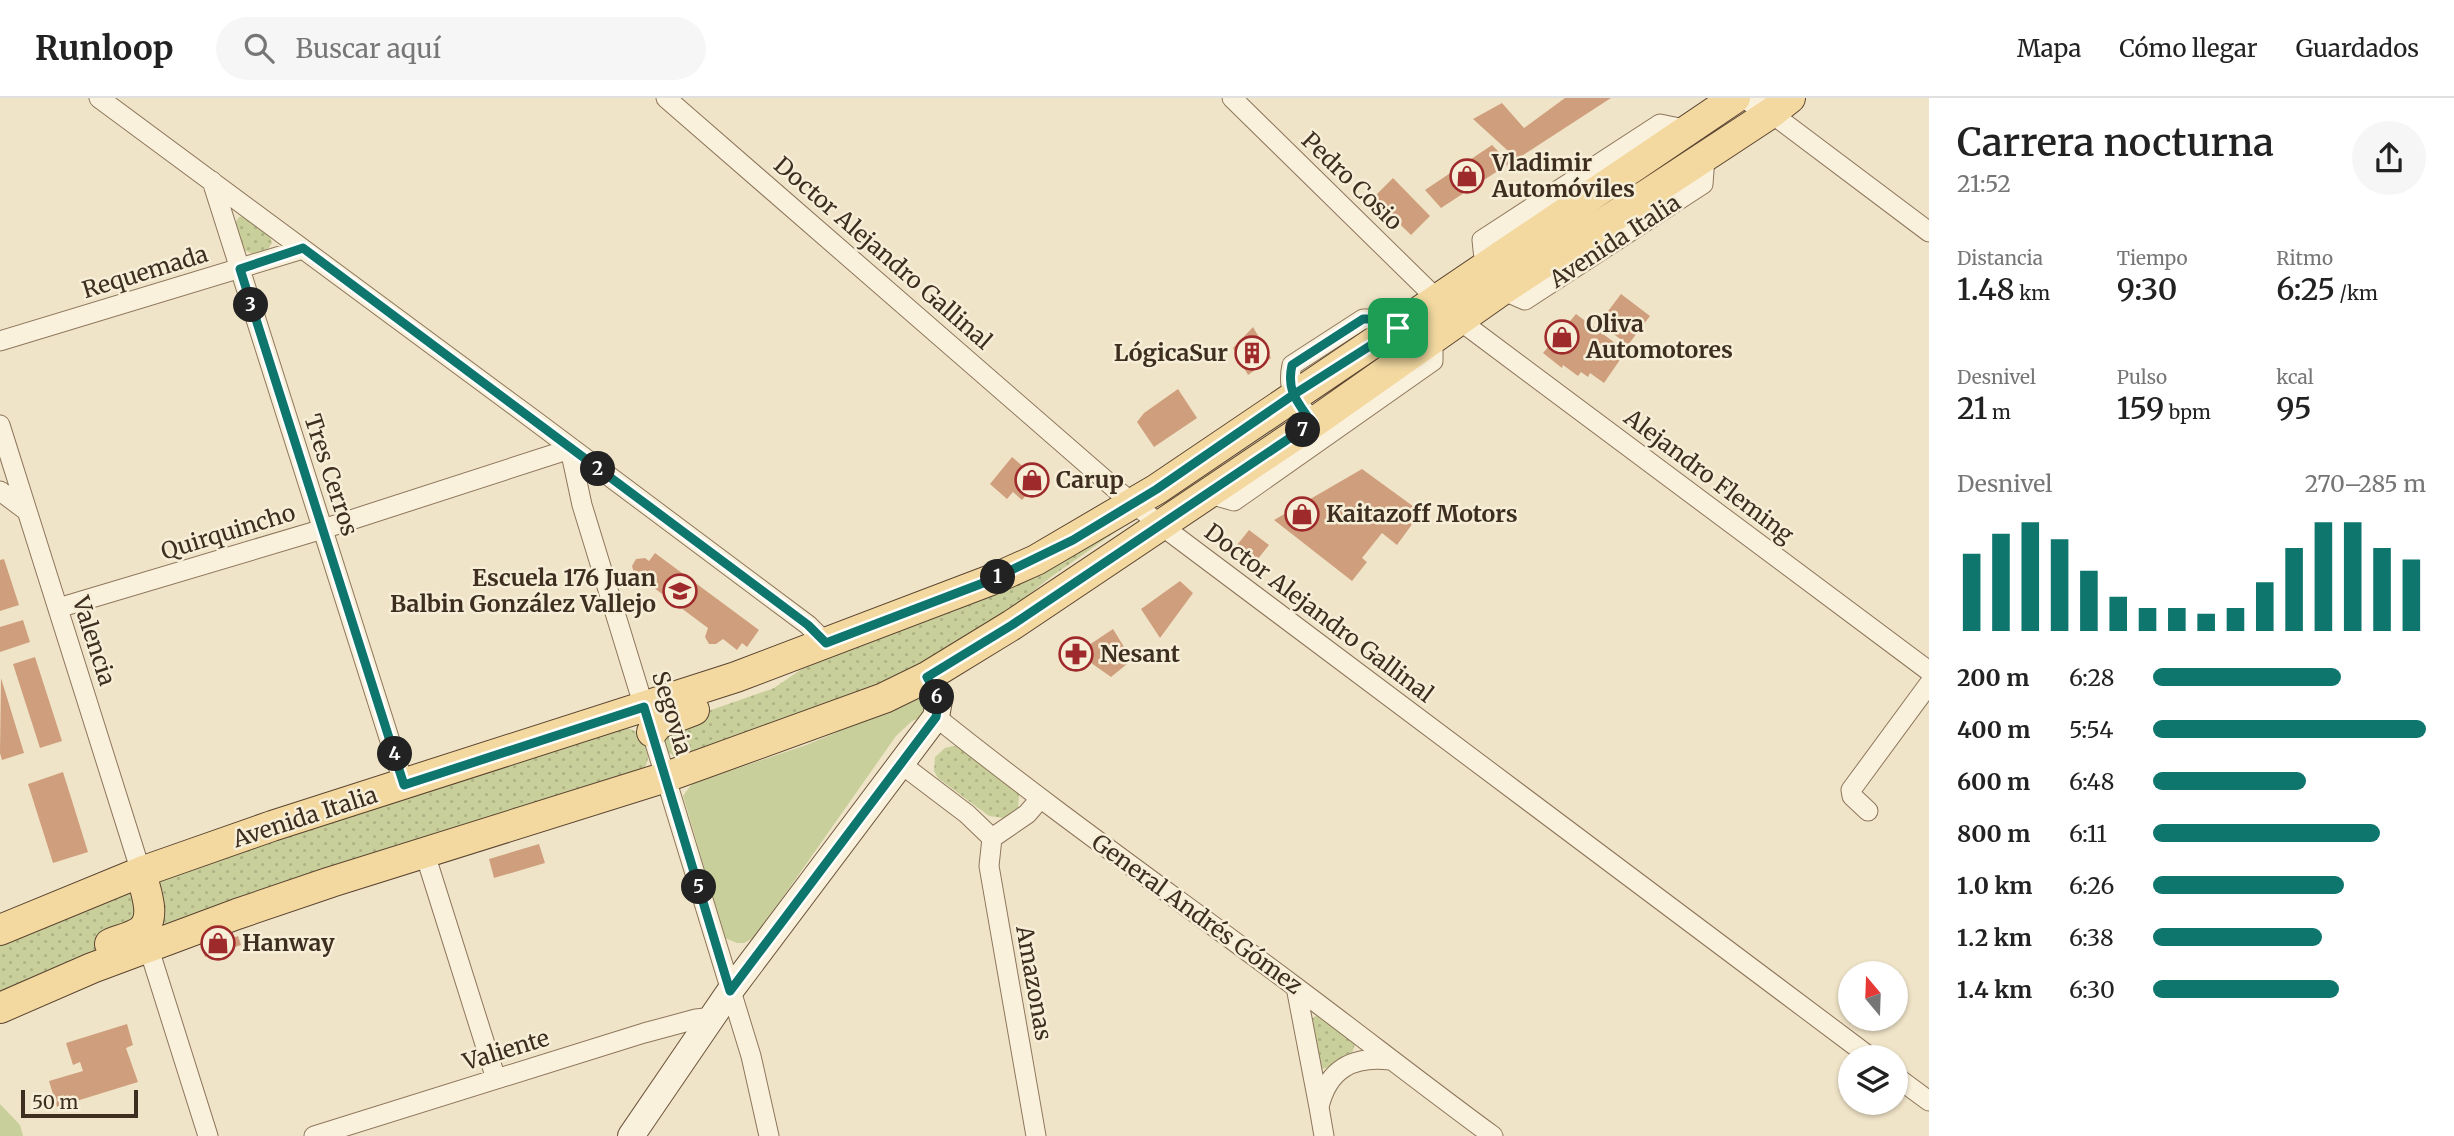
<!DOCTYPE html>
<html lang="es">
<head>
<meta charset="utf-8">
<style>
  body { margin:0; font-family:Merriweather,serif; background:#f6f6f6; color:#222; height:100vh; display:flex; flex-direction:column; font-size:26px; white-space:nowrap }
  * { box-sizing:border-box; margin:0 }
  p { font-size:23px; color:#767676 }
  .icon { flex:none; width:38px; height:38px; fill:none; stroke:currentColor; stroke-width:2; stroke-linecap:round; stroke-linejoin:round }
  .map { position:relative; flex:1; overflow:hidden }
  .sheet { display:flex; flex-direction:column; background:#fff; width:525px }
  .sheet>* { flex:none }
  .needle { width:46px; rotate:341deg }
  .fabs { position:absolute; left:1838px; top:863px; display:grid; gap:14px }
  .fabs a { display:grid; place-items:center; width:70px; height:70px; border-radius:50%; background:#fff; box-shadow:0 2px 5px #0004; font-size:35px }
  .scale { position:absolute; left:21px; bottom:18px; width:117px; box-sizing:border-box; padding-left:7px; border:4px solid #3d2e20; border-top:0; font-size:19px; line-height:24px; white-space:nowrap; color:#3d2e20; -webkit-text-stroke:5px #f7eed8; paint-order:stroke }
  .pin { position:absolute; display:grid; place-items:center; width:60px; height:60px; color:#fff; margin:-30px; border-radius:14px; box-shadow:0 4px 10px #0006 }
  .km { position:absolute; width:35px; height:35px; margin:-18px; border-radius:50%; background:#222; color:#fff; font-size:19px; line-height:35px; text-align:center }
  .round { display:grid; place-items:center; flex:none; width:74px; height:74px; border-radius:37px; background:#f6f6f6 }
  .head { display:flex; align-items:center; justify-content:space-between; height:119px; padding:0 28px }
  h1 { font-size:38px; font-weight:600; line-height:52px }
  .figures { display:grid; grid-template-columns:repeat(3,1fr); gap:10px; height:119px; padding:7px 28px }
  .figures div { display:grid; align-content:center }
  .figures b { font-size:30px; font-weight:600 }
  .figures small { font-size:19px; font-weight:400 }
  .figures p { font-size:19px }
  .chart { height:196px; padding:14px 28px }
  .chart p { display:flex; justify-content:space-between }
  .chart svg { width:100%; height:126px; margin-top:7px; stroke:#0f766e; stroke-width:6 }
  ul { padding:0 28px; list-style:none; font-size:23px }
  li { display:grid; grid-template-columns:112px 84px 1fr; align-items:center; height:52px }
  li i { height:18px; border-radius:9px; background:#0f766e }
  header { display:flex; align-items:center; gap:42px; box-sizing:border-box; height:98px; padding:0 35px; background:#fff; border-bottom:2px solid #e0e0e0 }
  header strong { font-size:33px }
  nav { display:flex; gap:38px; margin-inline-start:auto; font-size:24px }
  .search { width:490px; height:63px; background:#f6f6f6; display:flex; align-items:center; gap:18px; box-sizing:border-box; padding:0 24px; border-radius:38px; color:#767676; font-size:26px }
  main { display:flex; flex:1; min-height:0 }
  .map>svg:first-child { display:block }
  .grass { fill:url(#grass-dots) }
  .green { fill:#c9cf9b }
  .building { fill:#cf9f7d }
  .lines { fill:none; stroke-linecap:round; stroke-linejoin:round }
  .street-casing { stroke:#8d765c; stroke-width:21 }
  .secondary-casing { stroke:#6f573f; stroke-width:28 }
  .primary-casing { stroke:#5b4430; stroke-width:32 }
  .street { stroke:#faf1dc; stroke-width:19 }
  .secondary { stroke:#faf1dc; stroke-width:26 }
  .primary { stroke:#f3d9a0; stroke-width:30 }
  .route-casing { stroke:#fff; stroke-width:14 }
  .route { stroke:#0f766e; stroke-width:9 }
  .labels { text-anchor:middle; stroke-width:5; stroke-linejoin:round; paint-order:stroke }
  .poi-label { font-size:23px; font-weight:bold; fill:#3d2e20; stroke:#f7eed8; text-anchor:start }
  .street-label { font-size:23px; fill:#3d2e20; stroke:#f7eed8 }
</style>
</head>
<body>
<header>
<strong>Runloop</strong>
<div class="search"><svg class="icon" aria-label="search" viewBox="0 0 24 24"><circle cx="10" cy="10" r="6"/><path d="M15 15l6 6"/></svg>Buscar aquí</div>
<nav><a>Mapa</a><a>Cómo llegar</a><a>Guardados</a></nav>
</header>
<main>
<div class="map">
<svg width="1929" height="1038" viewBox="0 0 1929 1038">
  <defs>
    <pattern id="grass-dots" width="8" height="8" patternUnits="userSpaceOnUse" patternTransform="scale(1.75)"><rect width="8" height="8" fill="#c9cf9b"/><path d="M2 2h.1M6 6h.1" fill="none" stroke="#aeb285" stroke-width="1.8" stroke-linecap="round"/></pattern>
  </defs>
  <rect width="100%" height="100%" fill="#f0e4c8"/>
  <path class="grass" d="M245,118L270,138L272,145L268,151L253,156L244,152L235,125L239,119Z
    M1117,430L1118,432L1051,479L985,531L888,585L681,662C667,656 666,651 663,637L691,619L774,590L812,564Z
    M623,630C644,630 657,658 641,674L0,898V845L233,754Z
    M953,648L961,649L1017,692L1019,698L1018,711L1004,720L989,718L938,680L934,673L935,659L945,650Z
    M1317,917L1355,946L1352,955L1327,970L1320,971L1310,922Z"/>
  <path class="green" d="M923,599L928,601L927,617L912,623L896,638L755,839L744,845H737L725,840L683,698L691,687L700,683L806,647Z
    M0,1006L20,1027L23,1038H0Z"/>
  <path class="building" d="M1565,0H1611L1517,61L1473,21L1502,5L1524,30Z
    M1492,47L1510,65L1441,110L1425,92Z
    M1393,80L1430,118L1411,137L1373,100Z
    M1621,196L1650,218L1628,247L1599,225Z
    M1576,216L1626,253L1604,285L1590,275L1588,279L1581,274L1578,278L1563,267L1562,270L1543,255Z
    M1253,229L1271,260L1248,277L1233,250Z
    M1178,291L1197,320L1154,349L1137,324L1144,315Z
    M1012,359L1039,382L1022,402L1013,394L1007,401L990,386Z
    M1362,371L1421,414L1397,447L1382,435L1362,460L1367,464L1352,483L1274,422Z
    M1249,432L1269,447L1257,462L1237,447Z
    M655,455L759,532L747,549L742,545L737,552L723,541L716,546H709L705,539L708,530L634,475L632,468L636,461L645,460L649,463Z
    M4,461L19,507L0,513V462Z
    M1180,483L1193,495L1160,540L1141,511Z
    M23,522L30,544L0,554V529Z
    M1113,531L1132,562L1111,579L1077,555Z
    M35,559L62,643L40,650L13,566Z
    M1,580L24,655L2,662L0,655Z
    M63,674L88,754L53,765L28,686Z
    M539,746L545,765L494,780L489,761Z
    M238,838L241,847L205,859L202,850Z
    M127,926L133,947L126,950L138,984L57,1009L49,983L83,973L80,964L73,967L66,945Z"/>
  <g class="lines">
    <defs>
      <path id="street" d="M99,0L534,322L808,527L826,545
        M666,0L1119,394L1162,428L1870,959
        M1232,0L1438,202
        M1771,15L1929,134
        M212,83L404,687
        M1485,170L1482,142L1660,26L1689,32
        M1502,192L1525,202L1703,86L1705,59
        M1459,222L1929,573
        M0,243L303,151
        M1313,325C1298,304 1286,294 1292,267L1363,221H1375L1397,230
        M0,327L141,774
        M0,393L27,413
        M1206,395L1234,403L1433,263V241
        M58,510L323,431L570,351L582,407L751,958L769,1038
        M936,619C1052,712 1174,798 1293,887C1360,937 1426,989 1493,1038
        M901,666L967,716L992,740L989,768L1036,1038
        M1868,713L1852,698L1851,692L1929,586
        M992,740L1027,716L1040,701
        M425,756L496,981
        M148,848L208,1038
        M1296,889L1319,1009C1328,971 1352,958 1390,962
        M1895,978L1929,1003
        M1319,1009L1324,1038
        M314,1038L644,935L696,921L714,919"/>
      <path id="secondary" d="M1750,0L1771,15
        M631,1038L730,893L936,619L939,602L927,579"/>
      <path id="primary" d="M652,634L658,626L694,612
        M0,832L141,774L272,728L736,579L991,482L1036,462L1157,391L1735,0
        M110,846C119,842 133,839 141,833C158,819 144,790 141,774
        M0,910L92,870L237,816L331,784L666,679L884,600L927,579L1012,527L1313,325L1502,192L1771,15L1790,0"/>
    </defs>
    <use href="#street" class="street-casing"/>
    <use href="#secondary" class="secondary-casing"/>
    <use href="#primary" class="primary-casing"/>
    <use href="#street" class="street"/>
    <use href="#secondary" class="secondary"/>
    <use href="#primary" class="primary"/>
  </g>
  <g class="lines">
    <defs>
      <path id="route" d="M1398,230L1293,297L1157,391L1073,442L991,482L826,545L808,527L303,150L240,171L404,687L644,609L730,893L936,619L939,602L927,579L1012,527L1312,325C1298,304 1286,294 1292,267L1363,221H1375L1398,230"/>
    </defs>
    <use href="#route" class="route-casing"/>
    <use href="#route" class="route"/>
  </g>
  <defs>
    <symbol id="shop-ring" viewBox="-11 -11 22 22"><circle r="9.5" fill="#f7eed8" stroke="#9e2a2b" stroke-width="1.5"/><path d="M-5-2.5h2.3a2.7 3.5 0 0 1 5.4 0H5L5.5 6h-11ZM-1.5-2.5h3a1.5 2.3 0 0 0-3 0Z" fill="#9e2a2b"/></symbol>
    <symbol id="building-ring" viewBox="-11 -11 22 22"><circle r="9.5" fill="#f7eed8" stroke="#9e2a2b" stroke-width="1.5"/><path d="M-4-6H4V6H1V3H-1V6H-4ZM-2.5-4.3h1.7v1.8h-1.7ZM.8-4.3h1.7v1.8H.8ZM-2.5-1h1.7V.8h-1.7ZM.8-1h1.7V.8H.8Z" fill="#9e2a2b"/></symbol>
    <symbol id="school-ring" viewBox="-11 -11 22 22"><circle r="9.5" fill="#f7eed8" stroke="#9e2a2b" stroke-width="1.5"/><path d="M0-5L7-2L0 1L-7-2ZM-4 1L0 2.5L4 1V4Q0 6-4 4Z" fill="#9e2a2b"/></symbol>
    <symbol id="pharmacy-ring" viewBox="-11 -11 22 22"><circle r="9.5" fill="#f7eed8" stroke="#9e2a2b" stroke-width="1.5"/><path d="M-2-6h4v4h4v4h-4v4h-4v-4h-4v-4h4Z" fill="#9e2a2b"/></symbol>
  </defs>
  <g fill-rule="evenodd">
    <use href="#shop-ring" x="1448" y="59" width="38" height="38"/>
    <use href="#shop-ring" x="1543" y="220" width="38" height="38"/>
    <use href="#building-ring" x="1233" y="236" width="38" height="38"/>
    <use href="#shop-ring" x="1013" y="363" width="38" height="38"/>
    <use href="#shop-ring" x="1283" y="397" width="38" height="38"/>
    <use href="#school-ring" x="661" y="474" width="38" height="38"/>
    <use href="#pharmacy-ring" x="1057" y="537" width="38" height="38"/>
    <use href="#shop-ring" x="199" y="826" width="38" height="38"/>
  </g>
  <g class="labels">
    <g class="poi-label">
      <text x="1492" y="73">Vladimir<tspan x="1492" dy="26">Automóviles</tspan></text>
      <text x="1586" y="234">Oliva<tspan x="1586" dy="26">Automotores</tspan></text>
      <text x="1228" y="263" text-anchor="end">LógicaSur</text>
      <text x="1056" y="390">Carup</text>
      <text x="1326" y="424">Kaitazoff Motors</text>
      <text x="656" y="488" text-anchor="end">Escuela 176 Juan<tspan x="656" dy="26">Balbin González Vallejo</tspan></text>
      <text x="1100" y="564">Nesant</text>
      <text x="242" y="853">Hanway</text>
    </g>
    <g class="street-label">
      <text transform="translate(1352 83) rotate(44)" y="8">Pedro Cosio</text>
      <text transform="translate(1615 143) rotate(-33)" y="8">Avenida Italia</text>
      <text transform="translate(883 155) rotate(41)" y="8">Doctor Alejandro Gallinal</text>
      <text transform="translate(145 174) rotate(-17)" y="8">Requemada</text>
      <text transform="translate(331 377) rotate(72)" y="8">Tres Cerros</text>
      <text transform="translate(1709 378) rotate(37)" y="8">Alejandro Fleming</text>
      <text transform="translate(228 434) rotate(-17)" y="8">Quirquincho</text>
      <text transform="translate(1319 515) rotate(37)" y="8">Doctor Alejandro Gallinal</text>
      <text transform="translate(94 543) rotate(72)" y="8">Valencia</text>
      <text transform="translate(672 615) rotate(73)" y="8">Segovia</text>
      <text transform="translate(305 719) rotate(-18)" y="8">Avenida Italia</text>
      <text transform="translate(1197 816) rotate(36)" y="8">General Andrés Gómez</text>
      <text transform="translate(1034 885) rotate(80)" y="8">Amazonas</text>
      <text transform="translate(506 952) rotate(-17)" y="8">Valiente</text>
    </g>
  </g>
</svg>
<div class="fabs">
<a><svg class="needle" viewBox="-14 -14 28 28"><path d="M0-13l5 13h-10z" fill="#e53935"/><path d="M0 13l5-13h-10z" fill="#767676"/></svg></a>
<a><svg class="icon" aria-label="layers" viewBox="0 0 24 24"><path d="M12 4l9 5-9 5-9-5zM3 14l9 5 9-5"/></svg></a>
</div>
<div class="scale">50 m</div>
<div class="pin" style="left:1398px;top:230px;background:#1e9e55"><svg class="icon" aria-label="arrive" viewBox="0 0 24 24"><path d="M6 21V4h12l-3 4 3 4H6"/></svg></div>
<b class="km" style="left:998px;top:479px">1</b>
<b class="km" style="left:598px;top:371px">2</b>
<b class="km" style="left:251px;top:207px">3</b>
<b class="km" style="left:395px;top:656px">4</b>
<b class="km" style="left:699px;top:789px">5</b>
<b class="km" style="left:937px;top:599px">6</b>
<b class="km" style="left:1303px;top:332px">7</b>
</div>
<section class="sheet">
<div class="head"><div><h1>Carrera nocturna</h1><p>21:52</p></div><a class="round"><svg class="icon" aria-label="share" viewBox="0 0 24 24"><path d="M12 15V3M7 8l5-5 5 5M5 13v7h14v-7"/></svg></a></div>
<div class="figures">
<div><p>Distancia</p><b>1.48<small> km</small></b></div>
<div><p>Tiempo</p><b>9:30</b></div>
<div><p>Ritmo</p><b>6:25<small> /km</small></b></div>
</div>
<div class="figures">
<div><p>Desnivel</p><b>21<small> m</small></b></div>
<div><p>Pulso</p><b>159<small> bpm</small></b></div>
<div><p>kcal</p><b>95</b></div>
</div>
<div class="chart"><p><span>Desnivel</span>270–285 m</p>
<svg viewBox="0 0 160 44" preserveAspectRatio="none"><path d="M5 44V17M15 44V10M25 44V6M35 44V12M45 44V23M55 44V32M65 44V36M75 44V36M85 44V38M95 44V36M105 44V27M115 44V15M125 44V6M135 44V6M145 44V15M155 44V19"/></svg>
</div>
<ul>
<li><b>200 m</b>6:28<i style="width:69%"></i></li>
<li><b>400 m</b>5:54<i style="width:100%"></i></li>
<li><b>600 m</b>6:48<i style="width:56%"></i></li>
<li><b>800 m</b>6:11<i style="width:83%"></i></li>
<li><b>1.0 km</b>6:26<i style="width:70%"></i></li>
<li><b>1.2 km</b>6:38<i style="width:62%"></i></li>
<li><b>1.4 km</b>6:30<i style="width:68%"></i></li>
</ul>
</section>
</main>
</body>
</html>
